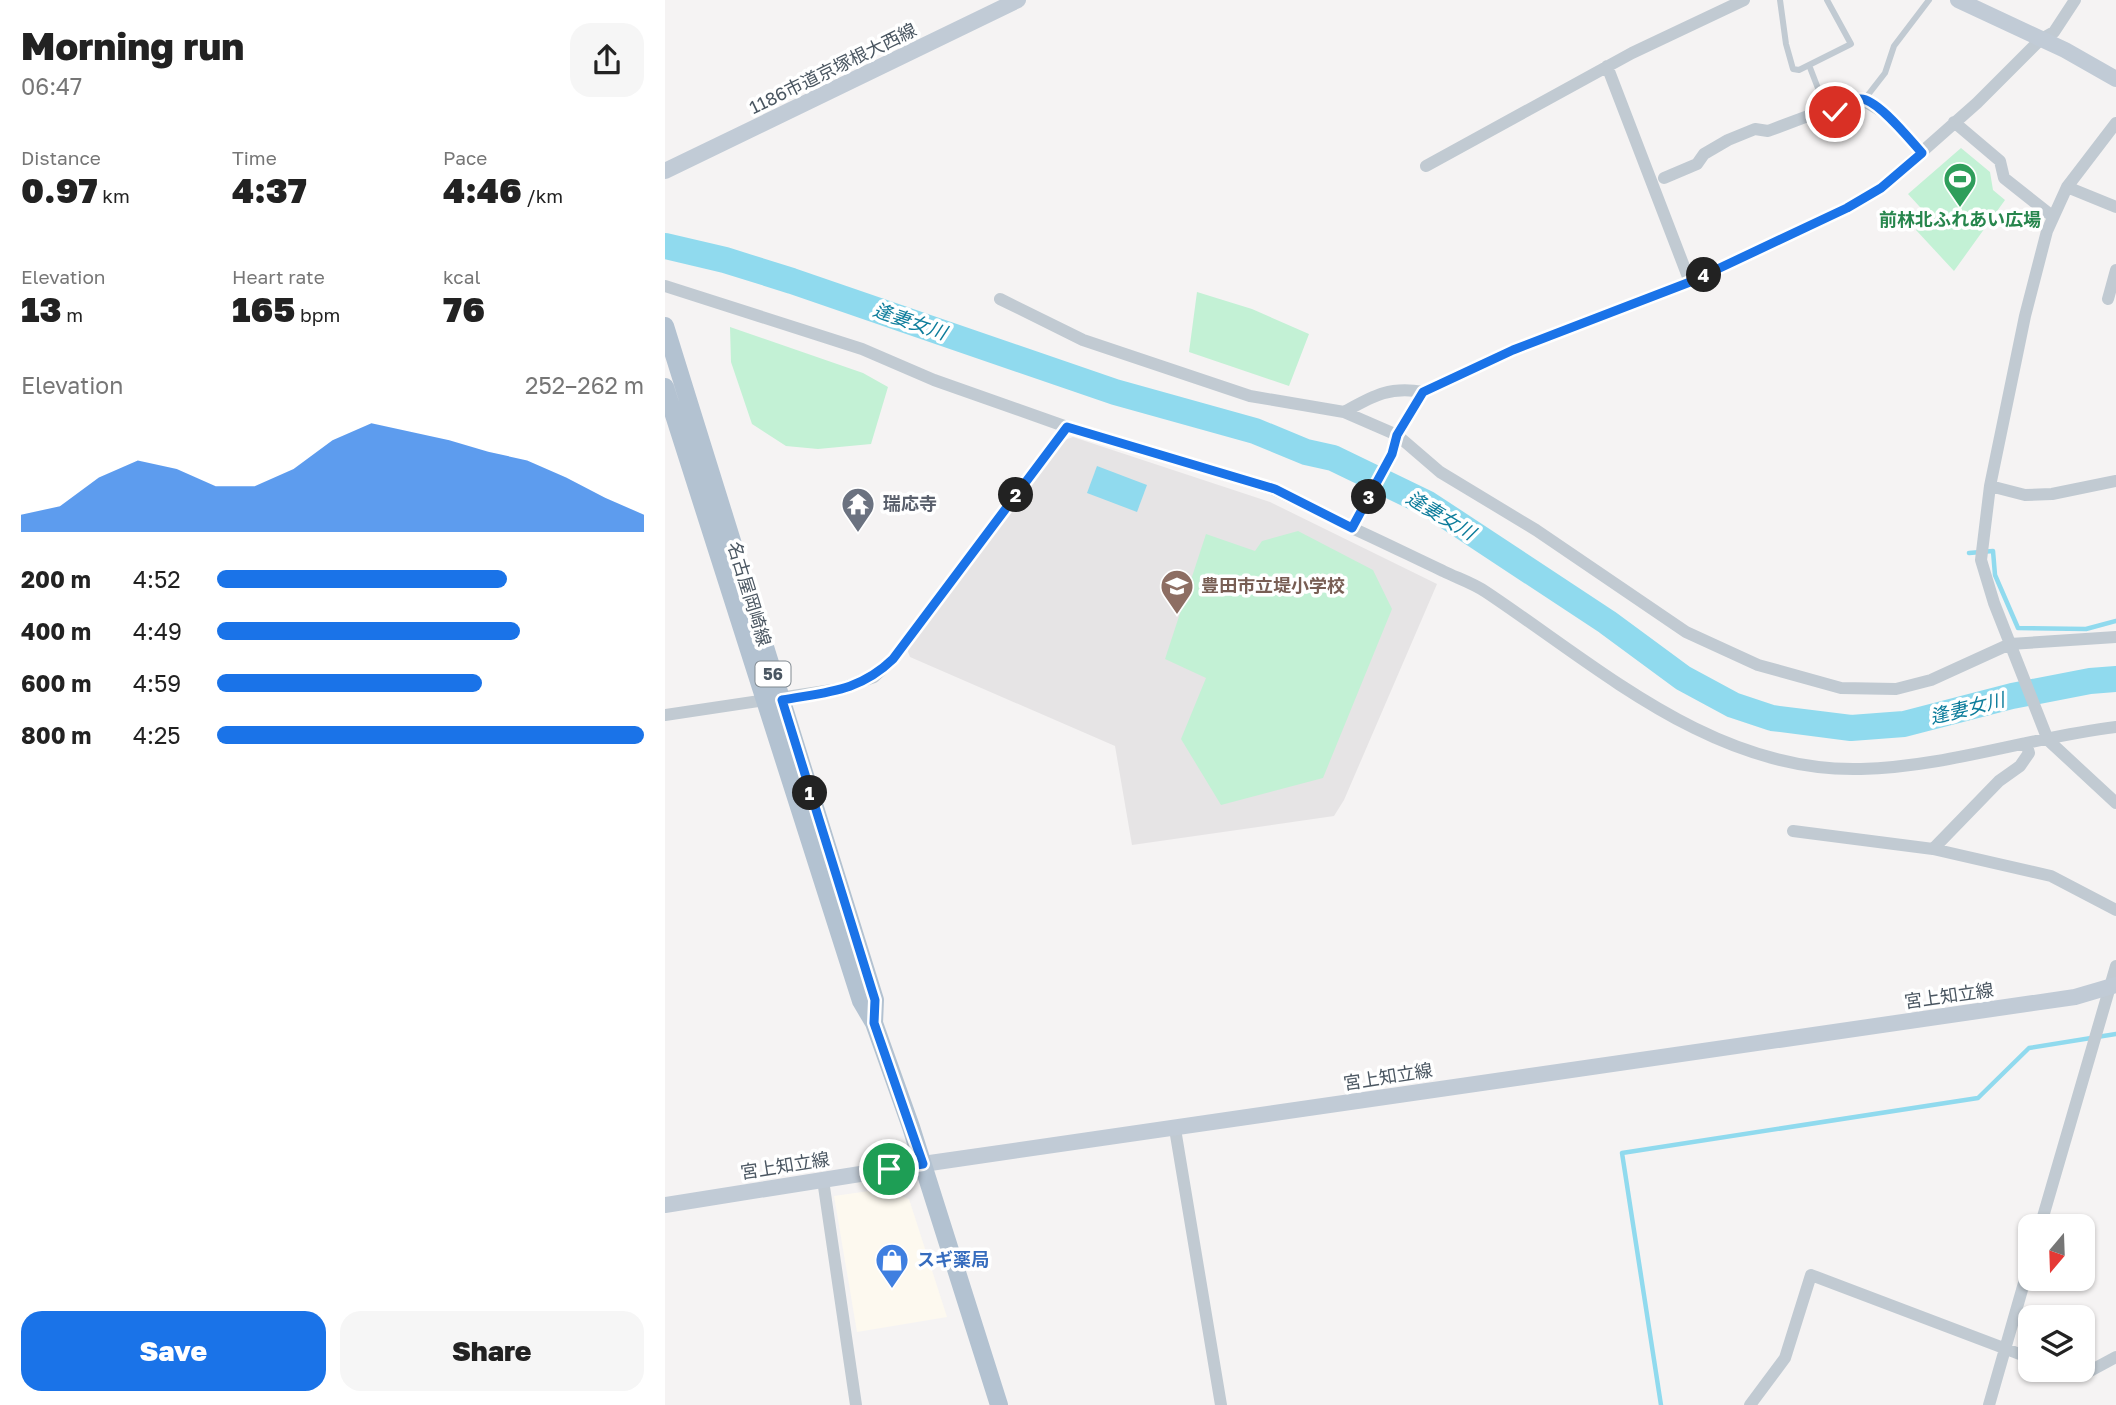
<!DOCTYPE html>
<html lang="en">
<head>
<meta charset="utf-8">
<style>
  body { margin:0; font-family:"Golos Text","Noto Sans JP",sans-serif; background:#f6f6f6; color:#222; height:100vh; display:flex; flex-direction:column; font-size:26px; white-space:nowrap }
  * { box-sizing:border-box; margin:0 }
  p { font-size:23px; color:#767676 }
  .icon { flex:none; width:38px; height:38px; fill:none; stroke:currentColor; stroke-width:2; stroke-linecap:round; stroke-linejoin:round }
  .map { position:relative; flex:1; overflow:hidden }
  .side { display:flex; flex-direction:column; background:#fff; width:665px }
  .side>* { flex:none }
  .needle { width:46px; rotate:199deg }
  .fabs { position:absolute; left:1353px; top:1214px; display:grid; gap:14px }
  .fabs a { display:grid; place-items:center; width:77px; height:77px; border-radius:14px; background:#fff; box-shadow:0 2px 5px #0004; font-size:35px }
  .pin { position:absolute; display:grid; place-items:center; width:60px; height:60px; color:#fff; margin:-30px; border:4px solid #fff; border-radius:50%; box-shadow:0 2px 7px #0007 }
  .km { position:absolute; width:35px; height:35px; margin:-18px; border-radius:50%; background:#222; color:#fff; font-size:19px; line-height:35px; text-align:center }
  .round { display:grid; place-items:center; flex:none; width:74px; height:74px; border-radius:21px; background:#f6f6f6 }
  .summary { display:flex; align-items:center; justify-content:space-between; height:119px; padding:0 21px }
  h1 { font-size:38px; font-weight:800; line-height:52px }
  .metrics { display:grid; grid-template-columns:repeat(3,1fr); gap:10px; height:119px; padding:7px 21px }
  .metrics div { display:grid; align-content:center }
  .metrics b { font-size:35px; font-weight:800 }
  .metrics small { font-size:19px; font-weight:400 }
  .metrics p { font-size:19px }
  .chart { height:196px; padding:14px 21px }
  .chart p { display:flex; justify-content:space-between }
  .chart svg { width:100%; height:126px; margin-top:7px; fill:#1a73e8; opacity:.7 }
  .cta { display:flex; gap:14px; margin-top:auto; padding:14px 21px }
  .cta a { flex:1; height:80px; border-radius:21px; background:#1a73e8; color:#fff; font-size:28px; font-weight:800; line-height:80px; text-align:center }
  .cta a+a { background:#f6f6f6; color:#222 }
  ul { padding:0 21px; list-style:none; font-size:23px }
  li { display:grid; grid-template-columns:112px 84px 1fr; align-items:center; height:52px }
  li i { height:18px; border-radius:9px; background:#1a73e8 }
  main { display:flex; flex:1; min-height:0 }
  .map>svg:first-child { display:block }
  .commercial { fill:#fdf9ef }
  .education { fill:#e6e4e5 }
  .green { fill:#c3f1d5 }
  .water { fill:#90daee }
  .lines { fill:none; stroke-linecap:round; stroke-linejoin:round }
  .stream { stroke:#90daee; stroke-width:4.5 }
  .river { stroke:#90daee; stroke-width:26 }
  .lane { stroke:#c1cad2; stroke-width:6 }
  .street { stroke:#c1cad2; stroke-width:12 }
  .secondary { stroke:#c1cbd6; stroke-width:16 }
  .primary { stroke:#b3c2d1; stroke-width:18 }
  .route-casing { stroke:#fff; stroke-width:14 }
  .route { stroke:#1a73e8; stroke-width:9 }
  .labels { text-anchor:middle; stroke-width:7; stroke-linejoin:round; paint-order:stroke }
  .shield { fill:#fff; stroke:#808990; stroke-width:2 }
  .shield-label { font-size:16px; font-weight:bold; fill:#4a5661 }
  .street-label { font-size:18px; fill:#4a5661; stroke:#fff }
  .leisure-label { font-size:18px; font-weight:bold; fill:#27864d; stroke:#fff }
  .worship-label { font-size:18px; font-weight:bold; fill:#5b616d; stroke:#fff; text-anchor:start }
  .education-label { font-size:18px; font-weight:bold; fill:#785e54; stroke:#fff; text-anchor:start }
  .shop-label { font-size:18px; font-weight:bold; fill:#366cbe; stroke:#fff; text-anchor:start }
  .water-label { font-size:19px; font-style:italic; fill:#0c7c9b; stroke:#fff }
</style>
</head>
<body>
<main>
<section class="side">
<div class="summary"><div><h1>Morning run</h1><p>06:47</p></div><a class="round"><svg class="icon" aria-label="share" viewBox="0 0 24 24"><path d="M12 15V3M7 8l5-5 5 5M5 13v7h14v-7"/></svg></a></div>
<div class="metrics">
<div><p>Distance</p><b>0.97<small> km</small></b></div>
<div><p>Time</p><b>4:37</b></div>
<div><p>Pace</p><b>4:46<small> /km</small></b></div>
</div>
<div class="metrics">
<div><p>Elevation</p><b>13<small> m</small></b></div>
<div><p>Heart rate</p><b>165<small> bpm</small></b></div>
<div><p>kcal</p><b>76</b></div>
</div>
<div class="chart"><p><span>Elevation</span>252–262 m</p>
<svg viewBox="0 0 160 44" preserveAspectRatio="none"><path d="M0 44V38L10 35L20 25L30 19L40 22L50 28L60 28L70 22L80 12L90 6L100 9L110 12L120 16L130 19L140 25L150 32L160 38V44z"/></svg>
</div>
<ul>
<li><b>200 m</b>4:52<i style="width:68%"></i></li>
<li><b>400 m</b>4:49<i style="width:71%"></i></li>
<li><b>600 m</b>4:59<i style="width:62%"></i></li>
<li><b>800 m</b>4:25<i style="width:100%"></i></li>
</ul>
<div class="cta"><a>Save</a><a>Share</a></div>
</section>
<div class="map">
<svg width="1451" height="1405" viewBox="0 0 1451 1405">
  <rect width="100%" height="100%" fill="#f5f3f3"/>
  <path class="commercial" d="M218,1189L244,1199L282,1317L192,1332L169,1196Z"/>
  <path class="education" d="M408,437L605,502L772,584L679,800L669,816L467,845L450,746L245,657L242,649L397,441Z"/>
  <path class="green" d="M1296,148L1325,172L1328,190L1340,200L1289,271L1251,230L1265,218L1243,194Z
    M532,292L587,309L644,334L624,386L524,352Z
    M65,327L198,373L223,387L206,444L153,449L121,446L87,424L66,362Z
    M633,531L708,570L727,609L658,778L556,805L516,739L541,678L500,659L541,534L590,551L597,541Z"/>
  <path class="water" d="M432,466L482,485L472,512L422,493Z"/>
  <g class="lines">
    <path class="stream" d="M1304,553L1328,551L1330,575L1353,628L1421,629L1451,621
      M996,1405L957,1153L1313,1098L1364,1048L1451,1034"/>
    <path class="river" d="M0,246L60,260L127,281L450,392L590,431L641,452L668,458L763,504L942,622L1018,678L1068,705L1107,718L1186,728L1239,724L1347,696L1425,681L1451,679"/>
    <path class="lane" d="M1115,0L1121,44L1128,69L1134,70L1186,44L1162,0
      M1144,65L1161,109
      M1199,100L1220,73L1229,46L1264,0"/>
    <path class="street" d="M942,66L1025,282
      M1289,122L1335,161L1339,178L1387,216
      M1451,123L1402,187L1382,231L1360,316L1325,486L1316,560L1329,603L1383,740L1451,803
      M761,166L967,53L1079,0
      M999,178L1032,164L1039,154L1063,140L1090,129L1103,131L1159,110L1170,112L1196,99L1220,113L1257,153
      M1402,187L1451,207
      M0,286L197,349L269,380L402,427L610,490L687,528L727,454L732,435L758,392L848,350L1025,282L1182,208L1216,188L1312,103L1375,40L1389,32L1410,0
      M335,299L418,340L585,396L679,412L732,435L775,472L871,530L1021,632L1093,665L1176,688L1231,689L1266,680L1345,644L1451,637
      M1443,299L1451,270
      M679,412C708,396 724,386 758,392
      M1325,486L1360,495L1387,494L1451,481
      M687,528C718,542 748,557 778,571C792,578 808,583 821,592C935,668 1050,773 1196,769C1282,767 1366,737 1451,727
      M0,715L174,689L209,677L228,659L402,427
      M1128,831L1268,849L1386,876L1451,910
      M1268,849L1334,781L1355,766L1364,753L1361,743
      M510,1129L556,1405
      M158,1180L191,1405
      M1375,1227L1451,966
      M1395,1370L1425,1371L1451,1357
      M1085,1405L1120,1358L1146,1275L1365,1358
      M1324,1405L1365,1262"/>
    <path class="secondary" d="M1293,0L1400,50L1451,79
      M0,171L353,0
      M0,1205L258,1164L1410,997L1451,985"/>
    <path class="primary" d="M0,326L210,1000L209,1023
      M0,387L196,1001L209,1023L246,1127L334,1405"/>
  </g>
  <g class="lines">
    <defs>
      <path id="route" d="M224,1169L258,1164L209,1023L210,1000L117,700C161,692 194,692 228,659L402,427L610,489L687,528L727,454L732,435L758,392L848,350L1025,282L1182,208L1216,188L1257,153C1246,141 1211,97 1195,99C1186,100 1177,107 1170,112"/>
    </defs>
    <use href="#route" class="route-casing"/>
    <use href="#route" class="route"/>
  </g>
  <defs>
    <symbol id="stadium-pin" viewBox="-11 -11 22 30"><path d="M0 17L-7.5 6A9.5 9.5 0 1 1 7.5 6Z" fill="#2e9e5b" stroke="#fff"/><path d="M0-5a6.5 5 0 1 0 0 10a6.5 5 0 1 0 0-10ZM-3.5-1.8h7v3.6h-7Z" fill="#fff"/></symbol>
    <symbol id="temple-pin" viewBox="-11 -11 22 30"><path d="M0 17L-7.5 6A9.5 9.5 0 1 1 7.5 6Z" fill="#6b7280" stroke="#fff"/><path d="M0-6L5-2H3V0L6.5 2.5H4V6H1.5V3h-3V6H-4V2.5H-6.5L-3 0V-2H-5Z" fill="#fff"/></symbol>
    <symbol id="school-pin" viewBox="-11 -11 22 30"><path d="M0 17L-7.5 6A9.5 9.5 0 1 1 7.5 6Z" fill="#8d6e63" stroke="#fff"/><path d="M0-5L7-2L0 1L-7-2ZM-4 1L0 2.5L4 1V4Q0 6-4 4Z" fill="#fff"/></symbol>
    <symbol id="shop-pin" viewBox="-11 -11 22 30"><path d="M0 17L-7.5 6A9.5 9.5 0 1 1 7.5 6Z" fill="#3f7fe0" stroke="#fff"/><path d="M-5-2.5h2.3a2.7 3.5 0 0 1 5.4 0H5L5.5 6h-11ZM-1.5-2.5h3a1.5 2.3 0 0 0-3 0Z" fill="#fff"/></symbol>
  </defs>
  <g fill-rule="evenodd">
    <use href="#stadium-pin" x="1276" y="160" width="38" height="52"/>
    <use href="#temple-pin" x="174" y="485" width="38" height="52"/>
    <use href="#school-pin" x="493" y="567" width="38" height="52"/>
    <use href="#shop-pin" x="208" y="1241" width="38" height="52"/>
  </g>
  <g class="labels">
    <rect class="shield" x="90.5" y="661.5" width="35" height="25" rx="5"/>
    <g class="shield-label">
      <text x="108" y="680">56</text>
    </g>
    <g class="street-label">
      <text transform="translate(168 69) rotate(-26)" y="6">1186市道京塚根大西線</text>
      <text transform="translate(84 594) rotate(73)" y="6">名古屋岡崎線</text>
      <text transform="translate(1284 996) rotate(-8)" y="6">宮上知立線</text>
      <text transform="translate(723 1077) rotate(-9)" y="6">宮上知立線</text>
      <text transform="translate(120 1166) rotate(-9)" y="6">宮上知立線</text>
    </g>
    <g class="leisure-label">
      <text x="1295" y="226">前林北ふれあい広場</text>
    </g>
    <g class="worship-label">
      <text x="218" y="510">瑞応寺</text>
    </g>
    <g class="education-label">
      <text x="536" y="592">豊田市立堤小学校</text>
    </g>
    <g class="shop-label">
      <text x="252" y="1266">スギ薬局</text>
    </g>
    <g class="water-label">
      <text transform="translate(245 321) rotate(19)" y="7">逢妻女川</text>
      <text transform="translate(776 515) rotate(31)" y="7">逢妻女川</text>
      <text transform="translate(1302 708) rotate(-14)" y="7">逢妻女川</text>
    </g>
  </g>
</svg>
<div class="fabs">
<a><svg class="needle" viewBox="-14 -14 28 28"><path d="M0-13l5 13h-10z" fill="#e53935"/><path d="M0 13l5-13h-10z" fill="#767676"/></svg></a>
<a><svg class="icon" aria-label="layers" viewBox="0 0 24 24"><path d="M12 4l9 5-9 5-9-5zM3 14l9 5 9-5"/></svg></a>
</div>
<div class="pin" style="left:224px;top:1169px;background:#1e9e55"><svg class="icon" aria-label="arrive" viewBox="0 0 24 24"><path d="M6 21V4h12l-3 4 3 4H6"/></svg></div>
<div class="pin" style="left:1170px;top:112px;background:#d93025"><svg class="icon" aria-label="check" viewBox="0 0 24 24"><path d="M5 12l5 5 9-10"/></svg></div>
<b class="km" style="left:145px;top:793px">1</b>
<b class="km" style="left:351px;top:495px">2</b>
<b class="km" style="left:704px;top:497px">3</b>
<b class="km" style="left:1039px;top:275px">4</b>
</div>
</main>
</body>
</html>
